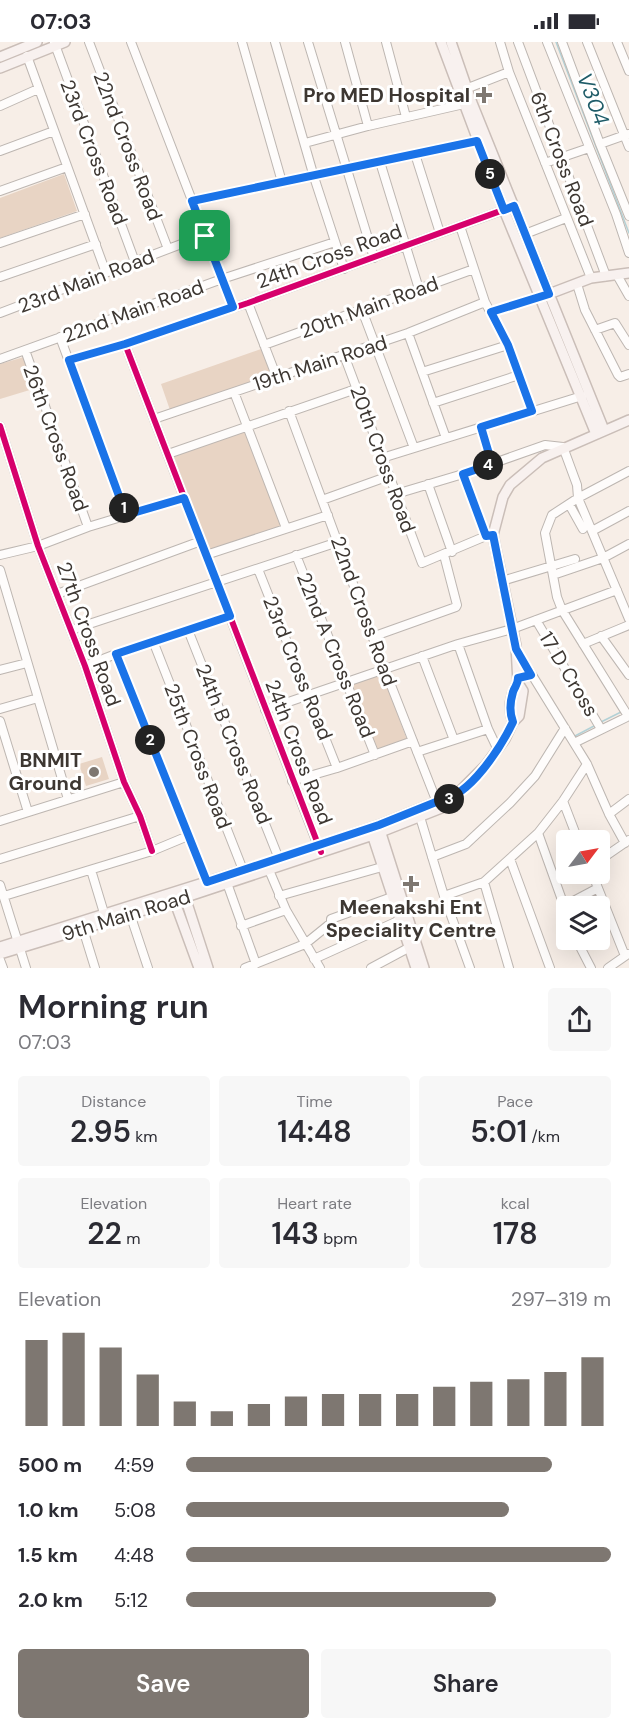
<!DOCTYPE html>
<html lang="en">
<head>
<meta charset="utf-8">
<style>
  body { margin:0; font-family:"DM Sans",sans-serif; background:#f7f7f7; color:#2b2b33; height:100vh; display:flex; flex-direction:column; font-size:22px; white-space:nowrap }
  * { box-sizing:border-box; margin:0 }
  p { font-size:20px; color:#7c7c81 }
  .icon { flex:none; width:33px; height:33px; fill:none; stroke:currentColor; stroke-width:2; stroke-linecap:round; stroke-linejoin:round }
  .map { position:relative; height:926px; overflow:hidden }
  .drawer { display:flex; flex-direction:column; background:#fff; flex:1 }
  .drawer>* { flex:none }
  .needle { width:39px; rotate:58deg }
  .buttons { position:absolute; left:556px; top:788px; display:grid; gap:12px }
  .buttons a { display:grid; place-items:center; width:54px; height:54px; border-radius:6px; background:#fff; box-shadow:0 6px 24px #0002; font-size:30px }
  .pin { position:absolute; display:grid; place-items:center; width:51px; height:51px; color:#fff; margin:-26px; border-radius:12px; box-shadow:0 3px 9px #0006 }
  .km { position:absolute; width:30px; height:30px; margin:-15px; border-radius:50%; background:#222; color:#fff; font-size:16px; line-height:30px; text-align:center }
  .round { display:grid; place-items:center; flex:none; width:63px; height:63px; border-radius:6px; background:#f7f7f7 }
  .overview { display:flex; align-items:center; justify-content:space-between; height:102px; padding:0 18px }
  h1 { font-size:33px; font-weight:600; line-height:45px }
  .figures { display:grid; grid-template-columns:repeat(3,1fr); gap:9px; height:102px; padding:6px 18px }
  .figures div { display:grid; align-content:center; border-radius:6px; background:#f7f7f7; text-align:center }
  .figures b { font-size:30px; font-weight:600 }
  .figures small { font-size:16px; font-weight:400 }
  .figures p { font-size:16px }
  .chart { height:168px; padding:12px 18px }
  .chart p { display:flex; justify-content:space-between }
  .chart svg { width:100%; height:108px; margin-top:6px; stroke:#7e7771; stroke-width:6 }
  .cta { display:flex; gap:12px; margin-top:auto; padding:12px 18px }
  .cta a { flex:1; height:69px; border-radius:6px; background:#7e7771; color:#fff; font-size:24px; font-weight:600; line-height:69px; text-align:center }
  .cta a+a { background:#f7f7f7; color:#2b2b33 }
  ul { padding:0 18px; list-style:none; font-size:20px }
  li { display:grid; grid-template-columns:96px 72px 1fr; align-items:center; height:45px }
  li i { height:15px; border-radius:8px; background:#7e7771 }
  .status { display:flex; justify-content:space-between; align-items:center; height:42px; padding:0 30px; background:#fff; direction:ltr }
  .status svg { height:16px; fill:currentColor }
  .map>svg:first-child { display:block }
  .green { fill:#e8d4c4 }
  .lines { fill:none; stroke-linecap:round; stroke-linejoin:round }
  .stream { stroke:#b3d1d6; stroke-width:1.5 }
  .minor-casing { stroke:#bdb6b1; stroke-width:10 }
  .major-casing { stroke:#cabeb8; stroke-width:12 }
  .minor { stroke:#fefcfb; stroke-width:8 }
  .major { stroke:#f8f1ef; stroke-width:9 }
  .cycleway-casing { stroke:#fff; stroke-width:10 }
  .cycleway { stroke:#d6006c; stroke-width:6 }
  .route-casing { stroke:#fff; stroke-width:12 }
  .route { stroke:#1a73e8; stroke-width:8 }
  .poi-dot { fill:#7e7771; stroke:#fff; stroke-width:2 }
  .labels { text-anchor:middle; stroke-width:6; stroke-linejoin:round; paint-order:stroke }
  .poi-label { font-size:20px; font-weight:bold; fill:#3d3732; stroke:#fff; text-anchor:end }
  .street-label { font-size:20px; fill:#3d3732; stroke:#fff }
  .water-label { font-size:21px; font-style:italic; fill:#1f5c68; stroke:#fff }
</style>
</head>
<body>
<div class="status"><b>07:03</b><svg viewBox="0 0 49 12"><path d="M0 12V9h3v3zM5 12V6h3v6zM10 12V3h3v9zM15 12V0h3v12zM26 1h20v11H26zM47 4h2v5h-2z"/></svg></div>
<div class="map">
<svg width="629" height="926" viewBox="0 0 629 926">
  <rect width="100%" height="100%" fill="#f7eee7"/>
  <path class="green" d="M64,132L77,169L0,196V156Z
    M261,307L271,333L170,368L161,342Z
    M24,315L33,347L0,357V322Z
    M248,385L283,483L207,511L171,413Z
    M382,630L407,698L377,709L352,641Z
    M102,715L109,737L86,744L79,722Z"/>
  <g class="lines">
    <path class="stream" d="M556,0L629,191
      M601,680L621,670
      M575,694L594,684"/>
    <defs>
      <path id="minor" d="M54,0L135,220
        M89,0L168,207
        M131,0L233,265
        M242,0L282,140
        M275,0L314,135L344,227
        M308,0L374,216
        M345,0L368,84
        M386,0L406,75
        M518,0L606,234
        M547,0L616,172L629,211
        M562,0L600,102L629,174
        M587,0L629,105
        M617,0L629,29
        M27,14L106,231
        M509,30L591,236
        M463,48L509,30L500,0
        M0,64L38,47
        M305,101L368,84L464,62
        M600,102L628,92
        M0,109L54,89
        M415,112L440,191
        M380,120L419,247
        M545,121L589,106
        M0,149L67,125
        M192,159L478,99
        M460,184L485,260L508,303L532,369
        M525,192L566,176
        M0,201L85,172
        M617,233L629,254
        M0,235L96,202
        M577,242L585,268L618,333L620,335L629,332
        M248,261L277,336
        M362,268L414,406
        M491,270L544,254
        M0,271L205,193
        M595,288L615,281L629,303
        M408,291L446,396
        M60,295L126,473
        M264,303L474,227
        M25,308L88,485
        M344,313L422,521L486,494L493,493
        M0,317L222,237L335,200
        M69,318L125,302
        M422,330L508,303
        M234,350L286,486
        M433,361L519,333
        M289,369L385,628L438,763
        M154,377L408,291L485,260
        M0,384L38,504L85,624L124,740L140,774L152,809
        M481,385L492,422
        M168,412L356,347
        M382,416L582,354
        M463,432L486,494
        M428,442L452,510
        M396,452L463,432L545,403L563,405L577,443L578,456L629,577
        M322,458L389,434
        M569,462L583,487
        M592,489L629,469
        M0,513L38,504L88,485L184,456
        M206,513L328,473
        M296,513L375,713
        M258,527L337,726
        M0,528L68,757
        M553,533L603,516L629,502
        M502,539L575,517
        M57,552L201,499
        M536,578L601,687
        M71,588L338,500
        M188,588L279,817
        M601,594L629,633
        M372,595L456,565L457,563L444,513
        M153,599L243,828
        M458,602L488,687L498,708
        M583,602L629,583
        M516,607L587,722L609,772L625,801
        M116,612L209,844
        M422,614L454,698
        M85,624L116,612L230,574
        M0,628L27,621
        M0,667L38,656
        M265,668L458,602L512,587L617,548
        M628,674L562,568L557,555L545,491L552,473L578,456L629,429
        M0,679L28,770
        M574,701L629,674
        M417,710L488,687
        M292,739L337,726L413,699
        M563,759L578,798
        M609,772L629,757
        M420,775L444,854L470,926
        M0,779L124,740
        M538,791L567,872
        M320,809L125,302L248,261L509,166
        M432,815L466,802L510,761L535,734L565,686
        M0,817L140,774
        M510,817L550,926
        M600,818L629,798
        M91,828L104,871
        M269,828L286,868L320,926
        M592,831L625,914
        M484,840L509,926
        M227,841L256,922
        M0,843L26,926
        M4,854L152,809L188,794
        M279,854L382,825
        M444,854L484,840L538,791L563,759L587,722
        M564,864L598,846
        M130,872L148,926
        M241,884L286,868
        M83,887L95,926
        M576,897L591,926
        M314,917L400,878
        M0,918L3,926
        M245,926L305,902L331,881V877L392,855
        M371,926L412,904
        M608,926L628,912"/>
      <path id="major" d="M441,0L504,168L596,392
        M451,0L472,61L604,388
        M0,15L37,0
        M0,26L65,0
        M549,252L591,236L629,231
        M513,680C508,667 510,652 518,641
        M379,785L424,926
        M371,789L416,926
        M184,852L208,926
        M173,855L199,926
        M0,905L279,817L379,783L441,758L452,757
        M0,912L174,859L373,793L444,765L486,723L505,697L513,680L519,674L523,649L518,641L516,604L493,493L503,455L510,443L542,416L629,378"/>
    </defs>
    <use href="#minor" class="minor-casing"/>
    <use href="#major" class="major-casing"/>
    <use href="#minor" class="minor"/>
    <use href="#major" class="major"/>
    <defs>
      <path id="cycleway" d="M0,384L38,504L85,624L124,740L140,774L152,809
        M321,810L125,302L248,261L514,164"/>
    </defs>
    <use href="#cycleway" class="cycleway-casing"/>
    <use href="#cycleway" class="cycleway"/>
  </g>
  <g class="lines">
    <defs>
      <path id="route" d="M477,99L504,168L514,164L549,252L491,270L508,303L532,369L481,385L492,422L463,432L486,494L493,493L516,607L531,633L518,636C518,643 515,644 513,650C510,660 509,670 513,680C501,705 470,754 441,758L379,783L207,840L116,612L230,574L184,456L126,473L69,318L125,302L233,265L192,159Z"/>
    </defs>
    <use href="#route" class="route-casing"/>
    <use href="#route" class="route"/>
  </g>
  <g class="poi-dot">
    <path d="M481 44h6v6h6v6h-6v6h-6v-6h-6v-6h6z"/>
    <circle cx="94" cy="730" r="6"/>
    <path d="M408 833h6v6h6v6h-6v6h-6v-6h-6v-6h6z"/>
  </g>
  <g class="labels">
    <g class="poi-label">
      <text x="470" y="60">Pro MED Hospital</text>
      <text x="82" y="725">BNMIT<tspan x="82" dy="23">Ground</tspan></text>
      <text x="411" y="872" text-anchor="middle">Meenakshi Ent<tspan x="411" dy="23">Speciality Centre</tspan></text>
    </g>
    <g class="street-label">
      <text transform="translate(128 104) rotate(69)" y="7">22nd Cross Road</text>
      <text transform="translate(94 110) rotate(69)" y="7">23rd Cross Road</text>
      <text transform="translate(562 117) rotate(69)" y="7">6th Cross Road</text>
      <text transform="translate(329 214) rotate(-20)" y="7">24th Cross Road</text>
      <text transform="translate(86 239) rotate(-21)" y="7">23rd Main Road</text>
      <text transform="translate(369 265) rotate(-20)" y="7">20th Main Road</text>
      <text transform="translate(133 269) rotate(-20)" y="7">22nd Main Road</text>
      <text transform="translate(320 321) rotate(-18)" y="7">19th Main Road</text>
      <text transform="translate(56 396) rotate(70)" y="7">26th Cross Road</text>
      <text transform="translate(383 417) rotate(70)" y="7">20th Cross Road</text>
      <text transform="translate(364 569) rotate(70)" y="7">22nd Cross Road</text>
      <text transform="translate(89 592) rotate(70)" y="7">27th Cross Road</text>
      <text transform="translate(336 613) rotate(68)" y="7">22nd A Cross Road</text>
      <text transform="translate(298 626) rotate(68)" y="7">23rd Cross Road</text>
      <text transform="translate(569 632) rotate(59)" y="7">17 D Cross</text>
      <text transform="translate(234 702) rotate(68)" y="7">24th B Cross Road</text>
      <text transform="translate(299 710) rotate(69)" y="7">24th Cross Road</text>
      <text transform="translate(198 714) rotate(69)" y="7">25th Cross Road</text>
      <text transform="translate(126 873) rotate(-17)" y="7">9th Main Road</text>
    </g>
    <g class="water-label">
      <text transform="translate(593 57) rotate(69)" y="7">V304</text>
    </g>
  </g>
</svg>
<div class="buttons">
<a><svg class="needle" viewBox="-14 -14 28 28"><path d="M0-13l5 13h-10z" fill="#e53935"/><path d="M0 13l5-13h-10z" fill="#7c7c81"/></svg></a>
<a><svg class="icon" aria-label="layers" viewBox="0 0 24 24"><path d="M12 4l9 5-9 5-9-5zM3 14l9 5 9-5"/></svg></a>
</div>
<div class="pin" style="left:205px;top:194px;background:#1e9e55"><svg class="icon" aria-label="arrive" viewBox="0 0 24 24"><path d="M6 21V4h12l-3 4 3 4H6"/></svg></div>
<b class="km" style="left:124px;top:466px">1</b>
<b class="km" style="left:150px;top:698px">2</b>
<b class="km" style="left:449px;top:757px">3</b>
<b class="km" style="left:488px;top:423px">4</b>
<b class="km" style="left:490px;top:132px">5</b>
</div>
<section class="drawer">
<div class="overview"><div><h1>Morning run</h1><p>07:03</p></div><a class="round"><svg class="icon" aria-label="share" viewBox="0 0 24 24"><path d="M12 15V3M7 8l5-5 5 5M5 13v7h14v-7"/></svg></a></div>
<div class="figures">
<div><p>Distance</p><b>2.95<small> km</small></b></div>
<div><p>Time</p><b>14:48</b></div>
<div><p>Pace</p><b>5:01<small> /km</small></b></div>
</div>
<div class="figures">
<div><p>Elevation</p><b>22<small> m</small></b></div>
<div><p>Heart rate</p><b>143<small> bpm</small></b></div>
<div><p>kcal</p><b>178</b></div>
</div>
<div class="chart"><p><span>Elevation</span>297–319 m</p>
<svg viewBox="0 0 160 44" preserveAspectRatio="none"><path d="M5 44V9M15 44V6M25 44V12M35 44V23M45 44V34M55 44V38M65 44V35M75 44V32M85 44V31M95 44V31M105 44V31M115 44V28M125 44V26M135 44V25M145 44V22M155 44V16"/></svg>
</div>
<ul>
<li><b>500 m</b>4:59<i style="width:86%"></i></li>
<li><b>1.0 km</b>5:08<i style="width:76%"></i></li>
<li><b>1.5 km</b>4:48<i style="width:100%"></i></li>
<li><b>2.0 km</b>5:12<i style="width:73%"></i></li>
</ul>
<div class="cta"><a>Save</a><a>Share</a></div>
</section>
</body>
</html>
